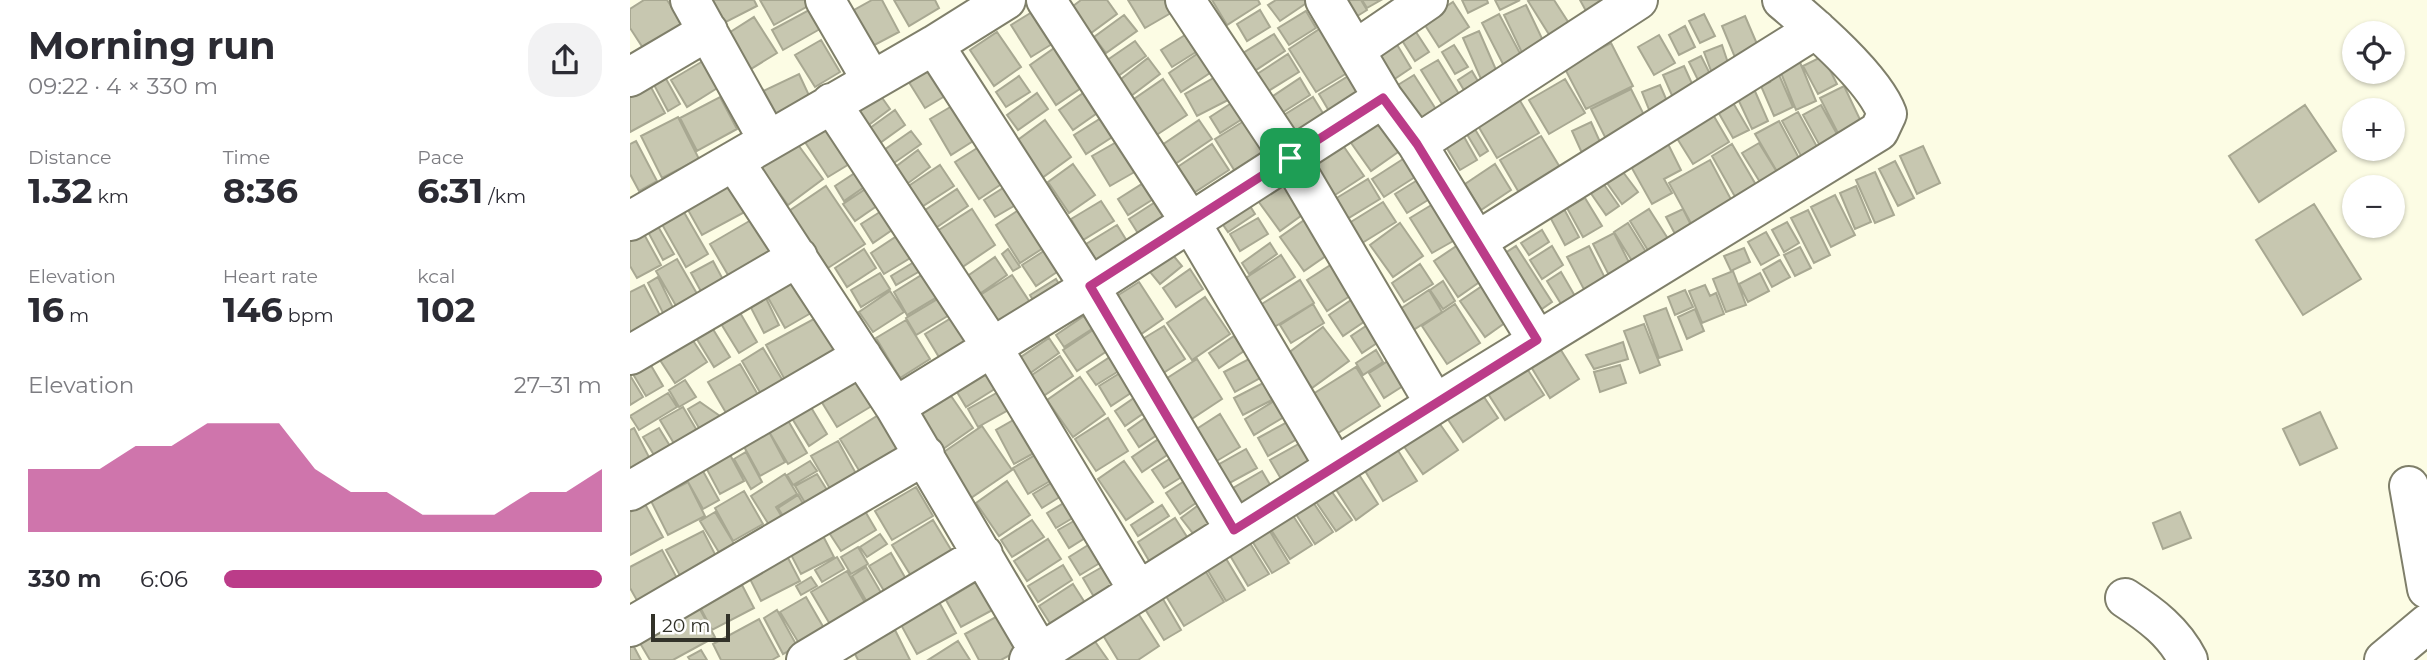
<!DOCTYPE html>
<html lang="en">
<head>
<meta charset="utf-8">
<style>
  body { margin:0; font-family:Montserrat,sans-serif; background:#f2f2f3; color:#2b2b33; height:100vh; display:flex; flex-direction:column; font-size:26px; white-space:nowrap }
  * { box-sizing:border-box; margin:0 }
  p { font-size:23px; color:#7c7c81 }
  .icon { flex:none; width:38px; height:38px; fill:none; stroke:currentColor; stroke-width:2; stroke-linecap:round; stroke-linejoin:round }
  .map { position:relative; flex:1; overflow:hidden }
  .drawer { display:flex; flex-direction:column; background:#fff; width:630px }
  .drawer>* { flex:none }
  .controls { position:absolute; left:1712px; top:21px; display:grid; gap:14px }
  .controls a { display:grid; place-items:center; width:63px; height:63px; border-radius:50%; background:#fff; box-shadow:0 2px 5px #0004; font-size:35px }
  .scale { position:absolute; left:21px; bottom:18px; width:79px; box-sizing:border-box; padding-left:7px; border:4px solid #323229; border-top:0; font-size:19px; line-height:24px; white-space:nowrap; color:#323229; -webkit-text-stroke:5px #fff; paint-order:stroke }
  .pin { position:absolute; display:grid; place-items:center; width:60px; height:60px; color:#fff; margin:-30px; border-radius:14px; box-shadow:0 4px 10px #0006 }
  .round { display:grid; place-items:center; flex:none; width:74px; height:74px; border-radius:28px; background:#f2f2f3 }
  .headline { display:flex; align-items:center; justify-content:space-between; height:119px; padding:0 28px }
  h1 { font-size:38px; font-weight:700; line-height:52px }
  .metrics { display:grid; grid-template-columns:repeat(3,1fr); gap:10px; height:119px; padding:7px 28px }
  .metrics div { display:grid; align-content:center }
  .metrics b { font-size:35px; font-weight:700 }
  .metrics small { font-size:19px; font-weight:400 }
  .metrics p { font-size:19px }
  .chart { height:196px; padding:14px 28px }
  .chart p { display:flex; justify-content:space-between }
  .chart svg { width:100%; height:126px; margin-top:7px; fill:#bb3c89; opacity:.7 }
  ul { padding:0 28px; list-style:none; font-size:23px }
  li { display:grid; grid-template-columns:112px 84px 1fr; align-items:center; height:52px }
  li i { height:18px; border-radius:9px; background:#bb3c89 }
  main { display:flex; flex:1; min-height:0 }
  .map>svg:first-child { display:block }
  .building { fill:#c7c7b0; stroke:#a8a892; stroke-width:2 }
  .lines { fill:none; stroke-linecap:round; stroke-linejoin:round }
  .minor-casing { stroke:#7f7f6a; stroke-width:42 }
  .minor { stroke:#fff; stroke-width:38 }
  .route-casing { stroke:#fff; stroke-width:14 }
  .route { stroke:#bb3c89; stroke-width:9 }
</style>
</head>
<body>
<main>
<section class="drawer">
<div class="headline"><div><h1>Morning run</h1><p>09:22 · 4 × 330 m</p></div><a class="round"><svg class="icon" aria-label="share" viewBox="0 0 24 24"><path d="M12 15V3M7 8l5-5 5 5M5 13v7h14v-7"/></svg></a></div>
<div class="metrics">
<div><p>Distance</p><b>1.32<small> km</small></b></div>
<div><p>Time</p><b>8:36</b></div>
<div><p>Pace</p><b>6:31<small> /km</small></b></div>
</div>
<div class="metrics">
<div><p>Elevation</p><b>16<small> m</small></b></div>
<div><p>Heart rate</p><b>146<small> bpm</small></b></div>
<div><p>kcal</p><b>102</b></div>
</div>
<div class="chart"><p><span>Elevation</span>27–31 m</p>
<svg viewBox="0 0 160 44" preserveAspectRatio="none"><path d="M0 44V22L10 22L20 22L30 14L40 14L50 6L60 6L70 6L80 22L90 30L100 30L110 38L120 38L130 38L140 30L150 30L160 22V44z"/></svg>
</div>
<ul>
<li><b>330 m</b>6:06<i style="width:100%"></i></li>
</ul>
</section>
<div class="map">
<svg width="1797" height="660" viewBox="0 0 1797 660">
  <rect width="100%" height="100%" fill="#fcfce4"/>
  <path class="building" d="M14,0H37L54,26L15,51L0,28V9Z
    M75,0H124L127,6L88,26Z
    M130,0H175L178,6L144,25Z
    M242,0H252L269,32L237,49L217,14Z
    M264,0H305L309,8L279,26Z
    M451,0H477L487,14L457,36L438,10Z
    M498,0H549L553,6L515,28Z
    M582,0H628L630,4L597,25Z
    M646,0H681L650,21L638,5Z
    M708,0H731L737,10L721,20Z
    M732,0H751L737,8Z
    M832,0H857L858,3L838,13Z
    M865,0H890L870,10Z
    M900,0H924L944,31L925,44L898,1Z
    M950,0H969L977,14L962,22Z
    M823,2L839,27L809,47L793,22Z
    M896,5L917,49L895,59L874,15Z
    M179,10L190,29L153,50L142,30Z
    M630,10L640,27L617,41L607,24Z
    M676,11L686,28L659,45L648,28Z
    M402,12L422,44L401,57L381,25Z
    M869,14L893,59L875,68L852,23Z
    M1074,14L1085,36L1070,43L1059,21Z
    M494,15L507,31L476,53L464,37Z
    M1115,16L1133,58L1109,67L1092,26Z
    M124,17L147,53L116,72L94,36Z
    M694,26L722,70L686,92L659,49Z
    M782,26L799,52L785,61L768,34Z
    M1055,26L1065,47L1049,55L1039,35Z
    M849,31L867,72L851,79L833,38Z
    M367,32L391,67L364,86L340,50Z
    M644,34L655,51L620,74L608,56Z
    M555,35L566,52L542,67L531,50Z
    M1029,35L1045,63L1024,75L1008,47Z
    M763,38L781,68L763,80L744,50Z
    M191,40L210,72L185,87L165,55Z
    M505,41L516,56L484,79L473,63Z
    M981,43L1003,86L956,109L934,67Z
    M430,44L457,84L426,105L400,65Z
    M824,45L838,67L825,74L812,52Z
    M1092,45L1103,78L1086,84L1074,52Z
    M570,52L583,71L551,92L539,73Z
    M658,54L669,72L632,95L621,78Z
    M1071,56L1084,82L1072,88L1059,62Z
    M1193,56L1207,84L1188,94L1173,66Z
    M518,58L530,74L497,99L486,83Z
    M808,60L829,94L812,104L791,70Z
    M1169,60L1186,101L1166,110L1149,68Z
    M73,61L89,87L57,107L41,80Z
    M302,63L320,93L295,108L277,79Z
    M1054,66L1069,99L1048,109L1033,75Z
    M1146,68L1163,107L1144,116L1131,86L1140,82L1136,73Z
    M842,71L849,83L835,92L828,80Z
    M725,72L738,94L702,116L689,94Z
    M169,74L183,104L146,122L131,92Z
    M784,75L809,114L787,128L763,88Z
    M389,76L400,92L376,107L366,92Z
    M587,76L600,99L567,116L555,94Z
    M35,77L50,104L38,111L23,83Z
    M16,78L35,113L0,132V87Z
    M670,78L680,95L647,116L637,100Z
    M533,79L557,115L525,136L501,101Z
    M935,79L955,113L919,134L899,100Z
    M1030,85L1043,115L1024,122L1012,92Z
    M1214,86L1235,130L1212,141L1190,98Z
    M459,89L473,109L443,130L429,110Z
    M1001,89L1019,125L979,145L961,109Z
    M1124,89L1138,121L1122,129L1107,97Z
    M248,92L260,109L236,127L223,110Z
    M407,93L418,109L388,130L377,115Z
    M90,97L107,129L67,151L50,118Z
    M683,97L694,115L659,136L649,118Z
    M889,99L909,133L867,158L847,124Z
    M606,100L617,116L590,133L580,117Z
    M1102,101L1119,130L1103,138L1087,110Z
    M327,103L348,138L321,155L300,119Z
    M1191,105L1213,145L1195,155L1173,115Z
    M1675,105L1706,151L1629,202L1599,156Z
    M265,110L275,125L250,143L240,128Z
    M1168,112L1192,156L1176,165L1152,121Z
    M1082,113L1099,142L1063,164L1045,135Z
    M476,115L487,134L456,154L444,135Z
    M48,117L69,159L32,178L11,136Z
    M749,118L771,150L741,171L719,140Z
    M415,120L441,157L412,178L385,142Z
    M569,120L582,139L545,164L532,145Z
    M614,121L635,154L606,173L585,139Z
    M1149,121L1171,162L1149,175L1125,134Z
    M961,122L975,153L956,162L942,131Z
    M843,126L858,151L850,156L835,131Z
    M198,127L221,163L198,177L175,142Z
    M281,131L291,144L264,163L254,150Z
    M833,135L847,160L830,170L815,145Z
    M911,136L937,179L895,203L870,160Z
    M490,140L508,170L480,186L462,156Z
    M6,141L27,181L9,191L0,174V144Z
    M166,142L193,179L158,205L131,168Z
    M1037,142L1051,170L1034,179L1042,193L1022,204L999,163Z
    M1129,143L1150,177L1133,187L1112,153Z
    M582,144L599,170L562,194L546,168Z
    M712,144L734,176L702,197L680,165Z
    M1102,144L1129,190L1108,202L1082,156Z
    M352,145L376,181L349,199L325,162Z
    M1293,146L1310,183L1287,194L1270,156Z
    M288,150L300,167L277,184L264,168Z
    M773,159L785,177L754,197L742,179Z
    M1080,160L1104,205L1063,227L1039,183Z
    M1265,161L1284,198L1268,206L1249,169Z
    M443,164L465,195L439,213L418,182Z
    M865,164L881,190L851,210L835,184Z
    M310,165L324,186L290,208L277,187Z
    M231,169L240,183L214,201L205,186Z
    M993,172L1008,192L992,204L977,183Z
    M1245,172L1264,215L1245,223L1226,180Z
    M652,173L679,210L650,231L623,194Z
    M104,174L122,208L72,235L53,201Z
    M794,176L806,195L777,213L765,194Z
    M738,179L750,199L717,219L705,199Z
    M515,182L525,198L498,215L488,199Z
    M973,183L989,206L976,215L960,192Z
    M243,184L254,201L225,221L213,204Z
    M378,185L389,203L365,217L354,200Z
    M196,186L235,244L198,268L159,211Z
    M1226,186L1241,222L1225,229L1210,193Z
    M327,189L338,206L304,229L292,212Z
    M1205,195L1225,235L1201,247L1181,207Z
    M615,198L625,214L598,232L587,216Z
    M955,198L972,226L953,237L937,208Z
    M530,199L540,216L509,235L499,219Z
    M471,201L484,221L453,240L441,219Z
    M753,202L766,222L729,245L716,225Z
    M803,204L825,240L802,253L780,218Z
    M1684,204L1731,279L1673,315L1626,240Z
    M51,207L78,254L56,267L29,219Z
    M393,207L418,245L390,263L366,225Z
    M342,209L365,245L328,270L304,233Z
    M934,209L949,237L935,245L920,217Z
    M1019,209L1042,245L1022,257L1000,221Z
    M1053,209L1062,227L1052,247L1036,217Z
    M253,210L265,228L243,243L231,224Z
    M1178,210L1200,255L1184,263L1161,218Z
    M128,216L149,251L101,280L80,244Z
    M680,216L703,251L674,271L650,237Z
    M628,218L638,234L610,251L600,234Z
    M1157,222L1169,243L1154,252L1142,230Z
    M26,223L44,254L33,260L16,228Z
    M770,223L793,256L763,277L740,245Z
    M998,223L1021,260L1007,269L984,232Z
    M487,225L500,246L469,265L456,244Z
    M10,227L31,265L7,278L0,266V233Z
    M912,230L919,242L899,255L891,243Z
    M273,232L287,254L254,274L241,253Z
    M1136,232L1149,255L1131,265L1118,242Z
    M984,233L1005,274L984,285L963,244Z
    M640,243L647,254L619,274L612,263Z
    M828,245L851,281L828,297L804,261Z
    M886,246L922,302L906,313L869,257Z
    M922,246L933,265L912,279L900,260Z
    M959,246L980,288L959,299L937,257Z
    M1170,247L1181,268L1165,276L1154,255Z
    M1114,248L1120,262L1101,271L1094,256Z
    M234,249L246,268L217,287L205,268Z
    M378,249L390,267L383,271L372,254Z
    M417,249L430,270L406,286L392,265Z
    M542,254L552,266L530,284L520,272Z
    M651,255L665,277L625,303L611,281Z
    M365,257L377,275L348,295L336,277Z
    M47,259L70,299L49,311L26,271Z
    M710,259L729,290L697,311L677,280Z
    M1150,260L1160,277L1142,287L1133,270Z
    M83,261L96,285L74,297L61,273Z
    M284,262L290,271L266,285L261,276Z
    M790,264L803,284L774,302L762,283Z
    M560,269L573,289L546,307L533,288Z
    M298,271L312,294L277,315L264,292Z
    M1103,271L1116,305L1096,312L1083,279Z
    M931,272L949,303L936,312L917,281Z
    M250,273L260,289L231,307L221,290Z
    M1130,273L1139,291L1118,302L1109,284Z
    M382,275L403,307L368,330L347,297Z
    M28,277L46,314L36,319L18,283Z
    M162,279L181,313L155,328L136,294Z
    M426,279L432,289L406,305L400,295Z
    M670,280L684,303L641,329L627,307Z
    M813,281L825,301L813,309L800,290Z
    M509,282L533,319L504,339L479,301Z
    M855,284L879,320L855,337L830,301Z
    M14,285L34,323L0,340V292Z
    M1075,285L1080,296L1086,293L1094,314L1072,323L1059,291Z
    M799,290L812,312L780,332L767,311Z
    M1055,290L1063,307L1045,315L1038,297Z
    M260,291L274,312L243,332L229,312Z
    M134,294L149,325L134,333L118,302Z
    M316,294L326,311L286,335L276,318Z
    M730,294L744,315L713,336L699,315Z
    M575,297L600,334L562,360L537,323Z
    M683,304L694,323L661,343L650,325Z
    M825,304L850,343L817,364L792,326Z
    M1036,308L1052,350L1029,358L1014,316Z
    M1065,309L1074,331L1057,339L1048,317Z
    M109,311L127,342L109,353L90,322Z
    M191,315L210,350L155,380L136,345Z
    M454,316L462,329L434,347L426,335Z
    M323,317L342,350L315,367L295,334Z
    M276,320L300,359L270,378L246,338Z
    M742,322L753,339L732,353L721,336Z
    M472,324L486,345L447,371L433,350Z
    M1014,324L1030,365L1010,373L994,331Z
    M81,326L100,357L84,367L65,336Z
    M534,326L555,359L527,377L506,343Z
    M693,327L719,361L682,388L657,354Z
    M60,336L77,362L45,383L28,357Z
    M604,336L614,351L589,368L579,353Z
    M419,338L429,353L396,376L385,361Z
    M993,342L998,359L964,369L956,355Z
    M929,347L949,379L920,398L900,365Z
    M133,348L153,381L131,394L112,361Z
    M746,350L753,362L733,375L726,363Z
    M483,355L492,369L466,385L457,372Z
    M430,356L443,376L409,399L396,379Z
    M16,357L33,386L16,396L0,369Z
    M567,359L592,399L557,422L531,382Z
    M619,359L630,378L605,392L594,372Z
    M758,361L773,386L754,398L739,373Z
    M110,364L131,400L99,418L78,382Z
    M894,364L914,395L875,420L855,389Z
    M359,365L371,385L336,407L324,387Z
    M990,365L996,383L970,392L964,372Z
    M726,367L750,406L708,433L683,394Z
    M498,368L510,387L481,406L469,386Z
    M232,370L250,401L207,427L188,396Z
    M1,377L13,397L0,405V377Z
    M450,377L475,414L443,437L417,400Z
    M55,380L66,397L49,407L39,390Z
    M633,383L642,400L613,415L604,398Z
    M370,391L380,409L348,427L338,409Z
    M514,391L524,406L495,426L485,411Z
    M850,391L868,418L833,442L815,415Z
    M38,393L47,407L9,430L0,416Z
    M319,393L343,428L313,449L288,415Z
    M644,401L654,417L624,435L615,419Z
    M70,402L97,421L73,435L58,409Z
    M179,404L197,434L179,446L160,415Z
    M53,407L69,434L46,447L30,420Z
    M255,411L278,450L233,477L210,439Z
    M153,412L177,453L158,464L134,423Z
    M1690,412L1707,448L1670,465L1653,429Z
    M522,413L533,431L509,447L498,430Z
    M590,414L610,447L585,462L565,430Z
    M805,417L828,450L793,474L771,442Z
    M478,418L498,451L466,471L445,439Z
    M385,419L404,453L384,464L366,430Z
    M659,421L669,438L638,456L628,438Z
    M352,426L382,470L338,500L308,456Z
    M4,428L21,461L0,473V430Z
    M29,428L43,451L27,460L13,437Z
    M137,428L155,462L130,476L112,443Z
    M536,434L546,449L512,472L502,457Z
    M208,441L229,479L203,494L181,456Z
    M674,441L688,464L654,484L640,460Z
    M417,448L432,474L398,494L383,468Z
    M97,449L114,481L90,494L73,462Z
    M616,449L627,468L596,485L586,466Z
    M767,449L787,481L753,501L734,469Z
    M116,452L132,482L121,489L104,459Z
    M549,453L561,471L534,488L522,470Z
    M180,461L187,471L163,485L157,475Z
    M494,461L523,502L496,520L468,479Z
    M69,464L89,500L73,509L53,473Z
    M726,470L748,504L726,520L703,485Z
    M632,471L645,493L610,514L598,491Z
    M155,474L167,494L146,507L152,517L139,525L121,496Z
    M187,474L202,498L180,511L165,486Z
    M436,474L444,488L412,508L403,494Z
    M562,476L576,496L550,514L536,493Z
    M377,481L400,515L369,536L346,503Z
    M58,482L75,516L38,535L21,501Z
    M697,485L722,520L706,531L682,496Z
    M286,487L303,516L262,540L245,511Z
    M114,491L133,524L103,541L85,508Z
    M168,495L178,512L158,524L148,508Z
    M447,495L456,510L426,528L417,513Z
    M679,496L703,532L685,544L662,508Z
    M574,501L587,519L565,536L551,518Z
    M15,504L33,537L0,555V512Z
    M532,505L539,516L508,536L501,525Z
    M232,506L246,530L211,551L196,528Z
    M660,511L682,545L660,559L638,525Z
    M85,512L111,555L96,564L70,521Z
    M1550,512L1561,538L1533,549L1523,523Z
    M458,513L468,530L439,548L428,530Z
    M545,518L559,540L521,564L508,542Z
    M303,520L323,553L283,579L262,545Z
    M402,520L414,537L382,557L371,540Z
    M636,525L659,563L642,573L619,536Z
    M73,531L89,562L53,581L36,550Z
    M191,532L204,557L171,574L158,549Z
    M250,534L257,544L237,557L230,547Z
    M615,535L639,574L618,586L595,547Z
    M471,537L483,555L450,575L439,557Z
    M418,539L431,559L397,581L384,561Z
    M228,547L238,564L221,574L211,557Z
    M32,550L49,582L9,604L0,588V567Z
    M592,552L615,590L596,601L574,564Z
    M261,553L280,586L259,599L239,566Z
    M157,556L170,581L131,601L118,575Z
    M207,557L214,569L192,582L185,570Z
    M486,559L497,578L464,597L453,578Z
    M433,565L442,580L408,602L398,586Z
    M236,567L253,596L238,604L222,576Z
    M573,567L594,602L554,626L533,591Z
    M217,571L237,606L201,626L181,592Z
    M181,577L187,586L171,595L166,586Z
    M351,579L368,607L331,627L316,600Z
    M443,584L459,609L425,631L409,606Z
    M112,585L124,608L82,630L70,607Z
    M530,594L551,630L534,640L512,604Z
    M176,597L195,630L170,645L150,612Z
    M309,602L326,633L287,654L270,623Z
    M67,604L85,637L43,660H20L7,638Z
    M147,610L167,646L153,654L134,618Z
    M506,610L529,646L508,660H488L471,632Z
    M373,613L393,648L371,660H349L335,634Z
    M129,619L149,656L142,660H91L83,644Z
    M265,630L280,660H228L224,652Z
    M464,640L478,660H434Z
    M328,641L340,660H298Z
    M3,645L11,660H0V646Z
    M71,650L77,660H60L58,657Z"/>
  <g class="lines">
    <defs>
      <path id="minor" d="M60,0L138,140
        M195,0L241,79
        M416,0L561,223L705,467
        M555,0L660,158L805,404
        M695,0L753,98L787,144L907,340
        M304,45L460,287L605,530
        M725,50L798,0
        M0,77L78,31
        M201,103L362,347L508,590
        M787,144L1008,0
        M104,161L265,407L414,660
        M0,221L304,45L376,0
        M847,241L1186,29
        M0,355L168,257
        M265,407L460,287L753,98
        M1779,486L1797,589
        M0,491L232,356
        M1495,598C1521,615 1544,632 1558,660
        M0,627L295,455
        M176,660L353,554
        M399,660L805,404L1249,131L1257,114C1244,78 1182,25 1152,0
        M1754,660L1797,624"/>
    </defs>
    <use href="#minor" class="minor-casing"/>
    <use href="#minor" class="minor"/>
  </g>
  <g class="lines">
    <defs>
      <path id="route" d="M753,98L787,144L907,340L604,530L460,286Z"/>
    </defs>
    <use href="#route" class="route-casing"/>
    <use href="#route" class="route"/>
  </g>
</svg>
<div class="controls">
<a><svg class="icon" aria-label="locate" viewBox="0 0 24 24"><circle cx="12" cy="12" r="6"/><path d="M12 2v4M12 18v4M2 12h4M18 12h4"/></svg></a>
<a>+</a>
<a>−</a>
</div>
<div class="scale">20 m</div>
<div class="pin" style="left:660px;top:158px;background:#1e9e55"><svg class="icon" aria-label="arrive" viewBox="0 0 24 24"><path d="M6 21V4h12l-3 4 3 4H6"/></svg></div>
</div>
</main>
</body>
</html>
